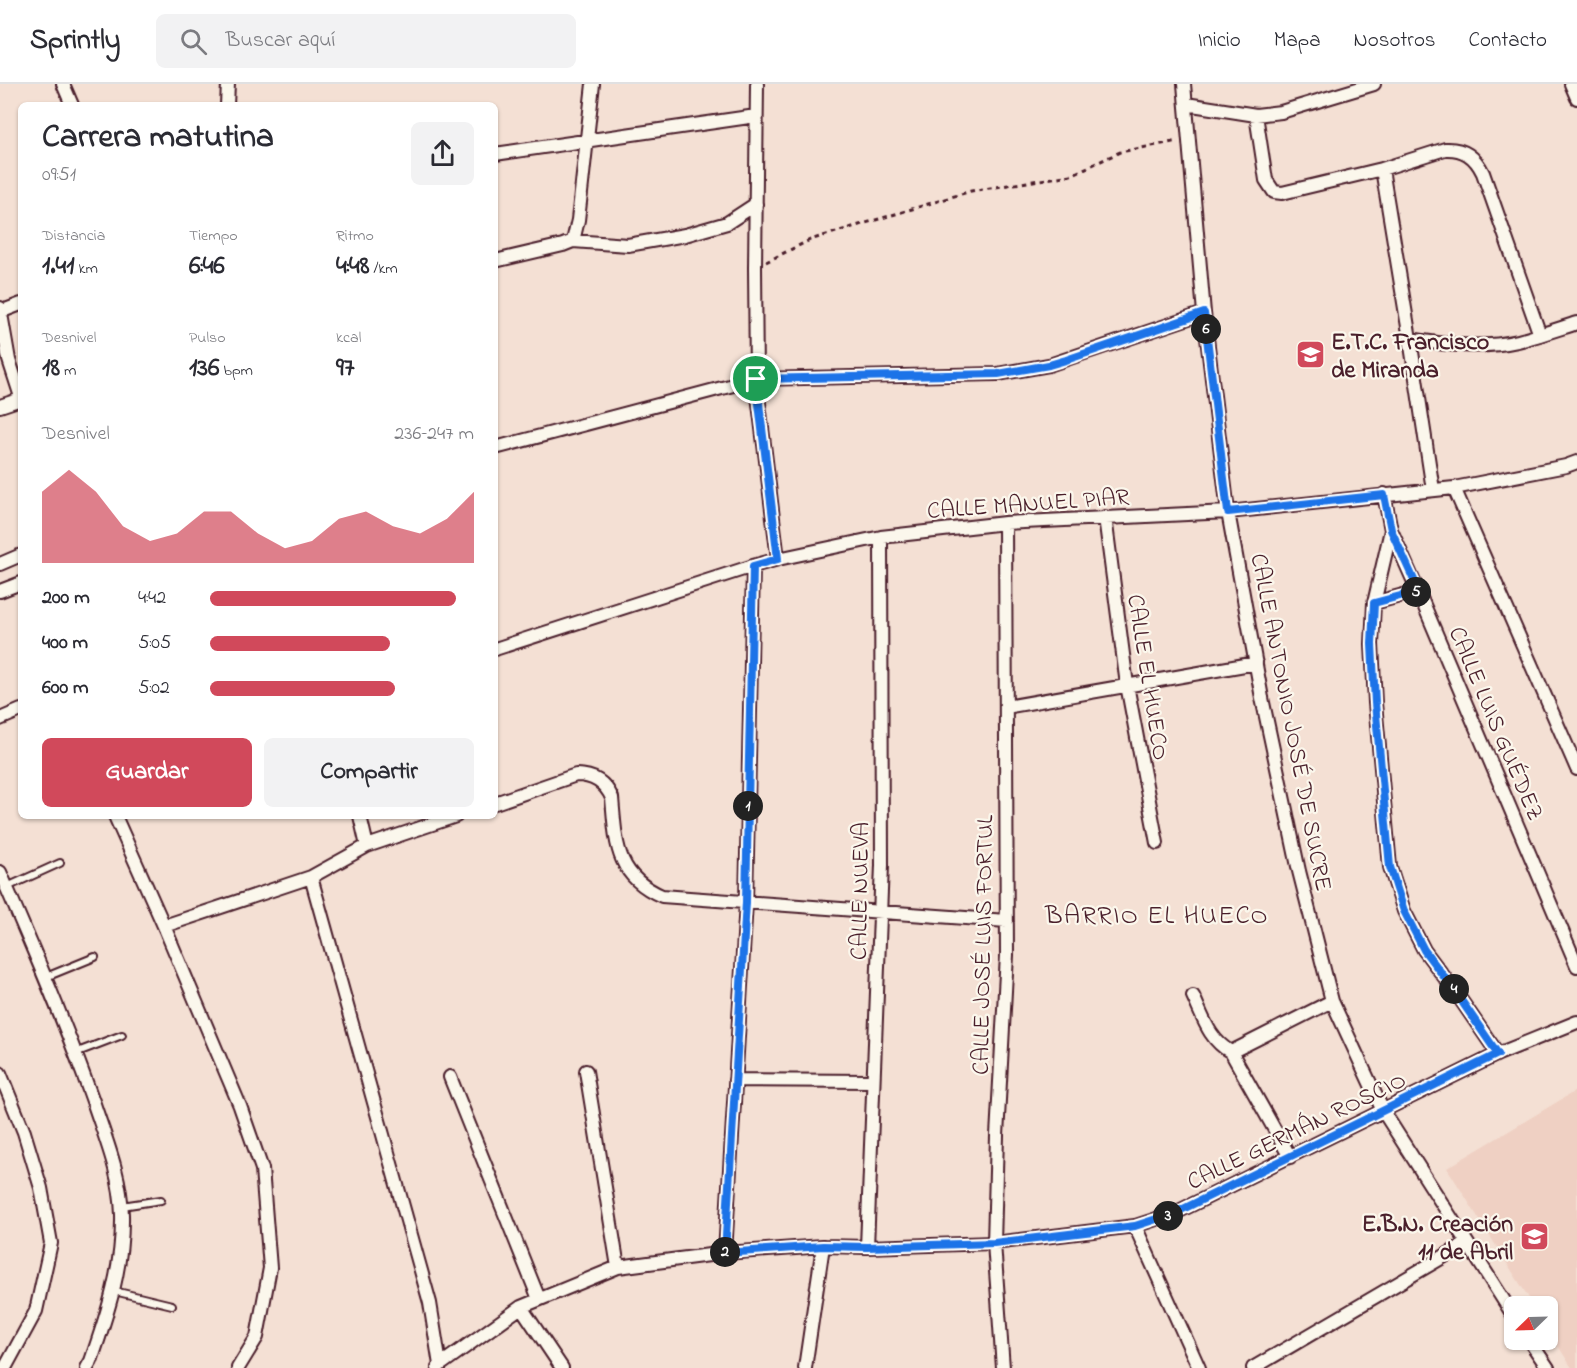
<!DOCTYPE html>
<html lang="es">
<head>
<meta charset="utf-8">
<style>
  body { margin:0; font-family:"Indie Flower",sans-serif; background:#f2f2f3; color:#2b2b33; height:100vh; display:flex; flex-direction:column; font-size:22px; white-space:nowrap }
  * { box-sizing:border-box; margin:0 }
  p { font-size:20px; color:#7c7c81 }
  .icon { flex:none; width:33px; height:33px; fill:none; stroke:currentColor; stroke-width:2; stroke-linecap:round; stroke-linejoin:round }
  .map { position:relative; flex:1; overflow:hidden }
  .drawer { position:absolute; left:18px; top:18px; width:480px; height:717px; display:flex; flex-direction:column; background:#fff; border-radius:9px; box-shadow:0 2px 4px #0004 }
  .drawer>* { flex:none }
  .needle { width:39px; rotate:247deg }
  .fabs { position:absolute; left:1504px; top:1212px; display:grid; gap:12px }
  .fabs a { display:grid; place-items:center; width:54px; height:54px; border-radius:9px; background:#fff; box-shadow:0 2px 4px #0004; font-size:30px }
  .pin { position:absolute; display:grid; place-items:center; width:51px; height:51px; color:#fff; margin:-26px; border:3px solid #fff; border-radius:50%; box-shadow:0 2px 6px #0007 }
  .km { position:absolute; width:30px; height:30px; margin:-15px; border-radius:50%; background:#222; color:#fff; font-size:16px; line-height:30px; text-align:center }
  .round { display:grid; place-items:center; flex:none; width:63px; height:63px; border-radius:9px; background:#f2f2f3 }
  .summary { display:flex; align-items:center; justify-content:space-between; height:102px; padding:0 24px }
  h1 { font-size:33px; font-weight:700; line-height:45px }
  .metrics { display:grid; grid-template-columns:repeat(3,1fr); gap:9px; height:102px; padding:6px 24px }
  .metrics div { display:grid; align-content:center }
  .metrics b { font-size:26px; font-weight:700 }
  .metrics small { font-size:16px; font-weight:400 }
  .metrics p { font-size:16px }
  .chart { height:168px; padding:12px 24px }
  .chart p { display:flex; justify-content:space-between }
  .chart svg { width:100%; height:108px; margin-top:6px; fill:#d1495b; opacity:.7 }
  .action { display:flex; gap:12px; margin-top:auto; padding:12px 24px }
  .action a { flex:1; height:69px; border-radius:9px; background:#d1495b; color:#fff; font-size:24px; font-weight:700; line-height:69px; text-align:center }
  .action a+a { background:#f2f2f3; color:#2b2b33 }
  ul { padding:0 24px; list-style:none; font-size:20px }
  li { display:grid; grid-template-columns:96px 72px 1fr; align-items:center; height:45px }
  li i { height:15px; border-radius:8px; background:#d1495b }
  header { display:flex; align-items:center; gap:36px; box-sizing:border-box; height:84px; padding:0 30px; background:#fff; border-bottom:2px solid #e1e1e2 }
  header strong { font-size:28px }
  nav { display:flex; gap:33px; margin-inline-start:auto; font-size:21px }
  .search { width:420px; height:54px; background:#f2f2f3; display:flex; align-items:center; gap:15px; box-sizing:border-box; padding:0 21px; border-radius:9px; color:#7c7c81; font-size:22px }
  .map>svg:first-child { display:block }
  .built { fill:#efd0c3 }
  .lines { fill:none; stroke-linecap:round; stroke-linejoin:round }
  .lane-casing { stroke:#4a1f2b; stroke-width:10 }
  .street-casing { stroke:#4a1f2b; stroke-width:16 }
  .path { stroke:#4a1f2b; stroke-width:3; stroke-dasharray:4.5 4.5; stroke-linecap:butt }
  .lane { stroke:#fbf7ec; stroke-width:6 }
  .street { stroke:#fbf7ec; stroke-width:12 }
  .route-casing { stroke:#fff; stroke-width:12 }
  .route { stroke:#1a73e8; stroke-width:8 }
  .labels { text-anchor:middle; stroke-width:4.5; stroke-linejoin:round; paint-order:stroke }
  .poi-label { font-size:24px; font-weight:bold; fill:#4a1f2b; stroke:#fbf7ec; text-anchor:start }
  .street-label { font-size:24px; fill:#4a1f2b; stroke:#fbf7ec }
  .neighbourhood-label { font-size:26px; letter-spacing:1.5px; fill:#4a1f2b; stroke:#fbf7ec }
</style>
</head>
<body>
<header>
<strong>Sprintly</strong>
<div class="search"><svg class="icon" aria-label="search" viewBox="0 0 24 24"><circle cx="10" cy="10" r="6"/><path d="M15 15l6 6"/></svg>Buscar aquí</div>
<nav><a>Inicio</a><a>Mapa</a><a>Nosotros</a><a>Contacto</a></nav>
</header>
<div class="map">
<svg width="1577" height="1284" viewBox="0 0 1577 1284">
  <rect width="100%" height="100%" fill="#f4e0d4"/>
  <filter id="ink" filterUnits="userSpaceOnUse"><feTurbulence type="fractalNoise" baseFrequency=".0167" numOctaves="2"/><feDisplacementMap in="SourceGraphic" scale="12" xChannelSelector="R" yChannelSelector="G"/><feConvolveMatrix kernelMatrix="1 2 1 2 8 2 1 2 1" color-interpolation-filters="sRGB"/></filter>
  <g filter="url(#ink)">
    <path class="built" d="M1577,1006V1284H1572L1548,1246V1222H1534L1447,1084Z"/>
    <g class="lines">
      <defs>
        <path id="lane" d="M7,803L60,779
          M46,893L95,873
          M75,969L122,951
          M122,1122L161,1116
          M114,1207L172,1221"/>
        <path id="street" d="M63,0L72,21
          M757,0L755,184L756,295L778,475
          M1184,0L1204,229L1228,428L1262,614L1299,787L1332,917L1383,1027L1515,1234
          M1571,0L1577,14
          M1186,20L1256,31L1281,28L1374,0
          M227,21L228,0
          M1256,31L1266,96L1274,108L1282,109L1382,85L1445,65C1463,64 1475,72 1483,89L1540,251
          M495,70L756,32
          M1382,85L1410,255L1433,406
          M573,157L578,136L593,0
          M495,177L563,161L573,157L628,161L685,151L727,139L756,120
          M0,224L9,276L21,313
          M0,228L21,220
          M1410,255C1446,261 1483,265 1518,257C1538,252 1558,245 1577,239
          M0,322L21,315
          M495,364L756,295L998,290L1049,281L1204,229
          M1454,404L1577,685
          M1384,410L1391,446L1418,507L1577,882
          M1105,433L1127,601L1157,759
          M1391,446L1374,519L1372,560L1375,619L1390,783L1404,827L1424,866L1454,906L1498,970
          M0,480L21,471
          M0,507L21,499
          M1374,519L1418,507
          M495,565L753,482L778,475L881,453L1005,439L1228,428L1454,404L1566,382L1577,378
          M1006,623L1256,579
          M0,635L21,626
          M495,719L576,691C593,691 605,698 612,714C616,758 615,792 662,812L1007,837
          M115,732L164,842L240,1022L262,1085L270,1184L257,1253L238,1284
          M360,732L367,762
          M0,788C33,864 66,941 94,1020C106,1056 121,1092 122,1131C123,1183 108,1228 91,1277L87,1284
          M311,793L430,1219L440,1281L438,1284
          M164,842L311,793L367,762L456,732
          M1193,912C1203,933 1209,956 1231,968L1290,1073
          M1231,968L1332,917
          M586,987L618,1183
          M0,989L24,1048L41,1104L51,1159L36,1227L5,1284
          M450,993L539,1215
          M735,996L873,997
          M1135,1142L1199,1284
          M867,1163L882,781L881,453
          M725,1169L746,818L753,482
          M521,1223L562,1284
          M1529,1256L1548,1284
          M440,1281L521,1223L618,1183L725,1169L823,1162L867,1163L994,1159L1135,1142L1175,1129L1498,970L1577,938
          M805,1284L823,1162
          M1003,1284L994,1159L997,1052L1007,871L1005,439
          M1253,1284L1467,1159"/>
      </defs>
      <use href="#lane" class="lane-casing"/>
      <use href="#street" class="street-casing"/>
      <path class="path" d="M766,178L810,156L971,107L1071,91L1120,68L1178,57"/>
      <use href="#lane" class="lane"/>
      <use href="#street" class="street"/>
    </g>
  </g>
  <g class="lines" filter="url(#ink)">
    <defs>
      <path id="route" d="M1204,229L1228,428L1384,411L1391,446L1419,507L1374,519L1372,560L1375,619L1390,783L1404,827L1424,866L1454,906L1498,970L1175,1129L1135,1142L994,1159L867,1163L823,1162L725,1169L746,818L753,482L778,475L756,295L998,290L1049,281L1066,276Z"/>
    </defs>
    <use href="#route" class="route-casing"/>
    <use href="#route" class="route"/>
  </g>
  <defs>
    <symbol id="school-square" viewBox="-11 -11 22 22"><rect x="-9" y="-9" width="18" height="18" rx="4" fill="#d1495b" stroke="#fbf7ec"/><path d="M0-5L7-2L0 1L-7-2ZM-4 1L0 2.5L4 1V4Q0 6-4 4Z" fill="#fff"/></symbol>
  </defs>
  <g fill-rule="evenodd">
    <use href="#school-square" x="1294" y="254" width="33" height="33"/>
    <use href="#school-square" x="1518" y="1136" width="33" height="33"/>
  </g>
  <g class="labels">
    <g class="poi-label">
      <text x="1331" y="265">E.T.C. Francisco<tspan x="1331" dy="28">de Miranda</tspan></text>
      <text x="1513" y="1147" text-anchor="end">E.B.N. Creación<tspan x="1513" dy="28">11 de Abril</tspan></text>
    </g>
    <g class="street-label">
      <text transform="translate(1028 419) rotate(-4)" y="8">CALLE MANUEL PIAR</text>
      <text transform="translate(1149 593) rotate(81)" y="8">CALLE EL HUECO</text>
      <text transform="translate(1292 638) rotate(79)" y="8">CALLE ANTONIO JOSÉ DE SUCRE</text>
      <text transform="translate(1497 639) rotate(67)" y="8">CALLE LUIS GUÉDEZ</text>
      <text transform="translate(859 807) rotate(-89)" y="8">CALLE NUEVA</text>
      <text transform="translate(982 861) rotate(-89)" y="8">CALLE JOSÉ LUIS FORTUL</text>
      <text transform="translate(1296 1046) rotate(-26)" y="8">CALLE GERMÁN ROSCIO</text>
    </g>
    <g class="neighbourhood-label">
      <text x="1157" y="839">BARRIO EL HUECO</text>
    </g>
  </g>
</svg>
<div class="fabs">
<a><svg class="needle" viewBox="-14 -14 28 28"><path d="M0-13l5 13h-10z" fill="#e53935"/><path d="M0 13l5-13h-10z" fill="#7c7c81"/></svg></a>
</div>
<div class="pin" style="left:756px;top:295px;background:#1e9e55"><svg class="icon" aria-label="arrive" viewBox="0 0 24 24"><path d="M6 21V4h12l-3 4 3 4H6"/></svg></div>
<b class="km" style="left:748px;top:722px">1</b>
<b class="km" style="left:725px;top:1168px">2</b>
<b class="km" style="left:1168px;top:1132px">3</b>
<b class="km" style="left:1454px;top:905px">4</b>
<b class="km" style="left:1416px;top:508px">5</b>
<b class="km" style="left:1206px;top:245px">6</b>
<section class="drawer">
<div class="summary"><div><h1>Carrera matutina</h1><p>09:51</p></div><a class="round"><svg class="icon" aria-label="share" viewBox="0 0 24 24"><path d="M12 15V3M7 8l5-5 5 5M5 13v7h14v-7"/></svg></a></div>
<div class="metrics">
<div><p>Distancia</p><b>1.41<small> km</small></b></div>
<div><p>Tiempo</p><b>6:46</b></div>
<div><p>Ritmo</p><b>4:48<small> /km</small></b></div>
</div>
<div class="metrics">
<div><p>Desnivel</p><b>18<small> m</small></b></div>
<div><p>Pulso</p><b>136<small> bpm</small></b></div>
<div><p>kcal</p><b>97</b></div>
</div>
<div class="chart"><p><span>Desnivel</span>236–247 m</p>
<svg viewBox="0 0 160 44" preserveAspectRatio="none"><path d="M0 44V15L10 6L20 15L30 29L40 35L50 32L60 23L70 23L80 32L90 38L100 35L110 26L120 23L130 29L140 32L150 26L160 15V44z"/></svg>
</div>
<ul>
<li><b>200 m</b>4:42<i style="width:93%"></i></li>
<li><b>400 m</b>5:05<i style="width:68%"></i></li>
<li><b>600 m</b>5:02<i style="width:70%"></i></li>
</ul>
<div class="action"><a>Guardar</a><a>Compartir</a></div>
</section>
</div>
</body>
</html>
